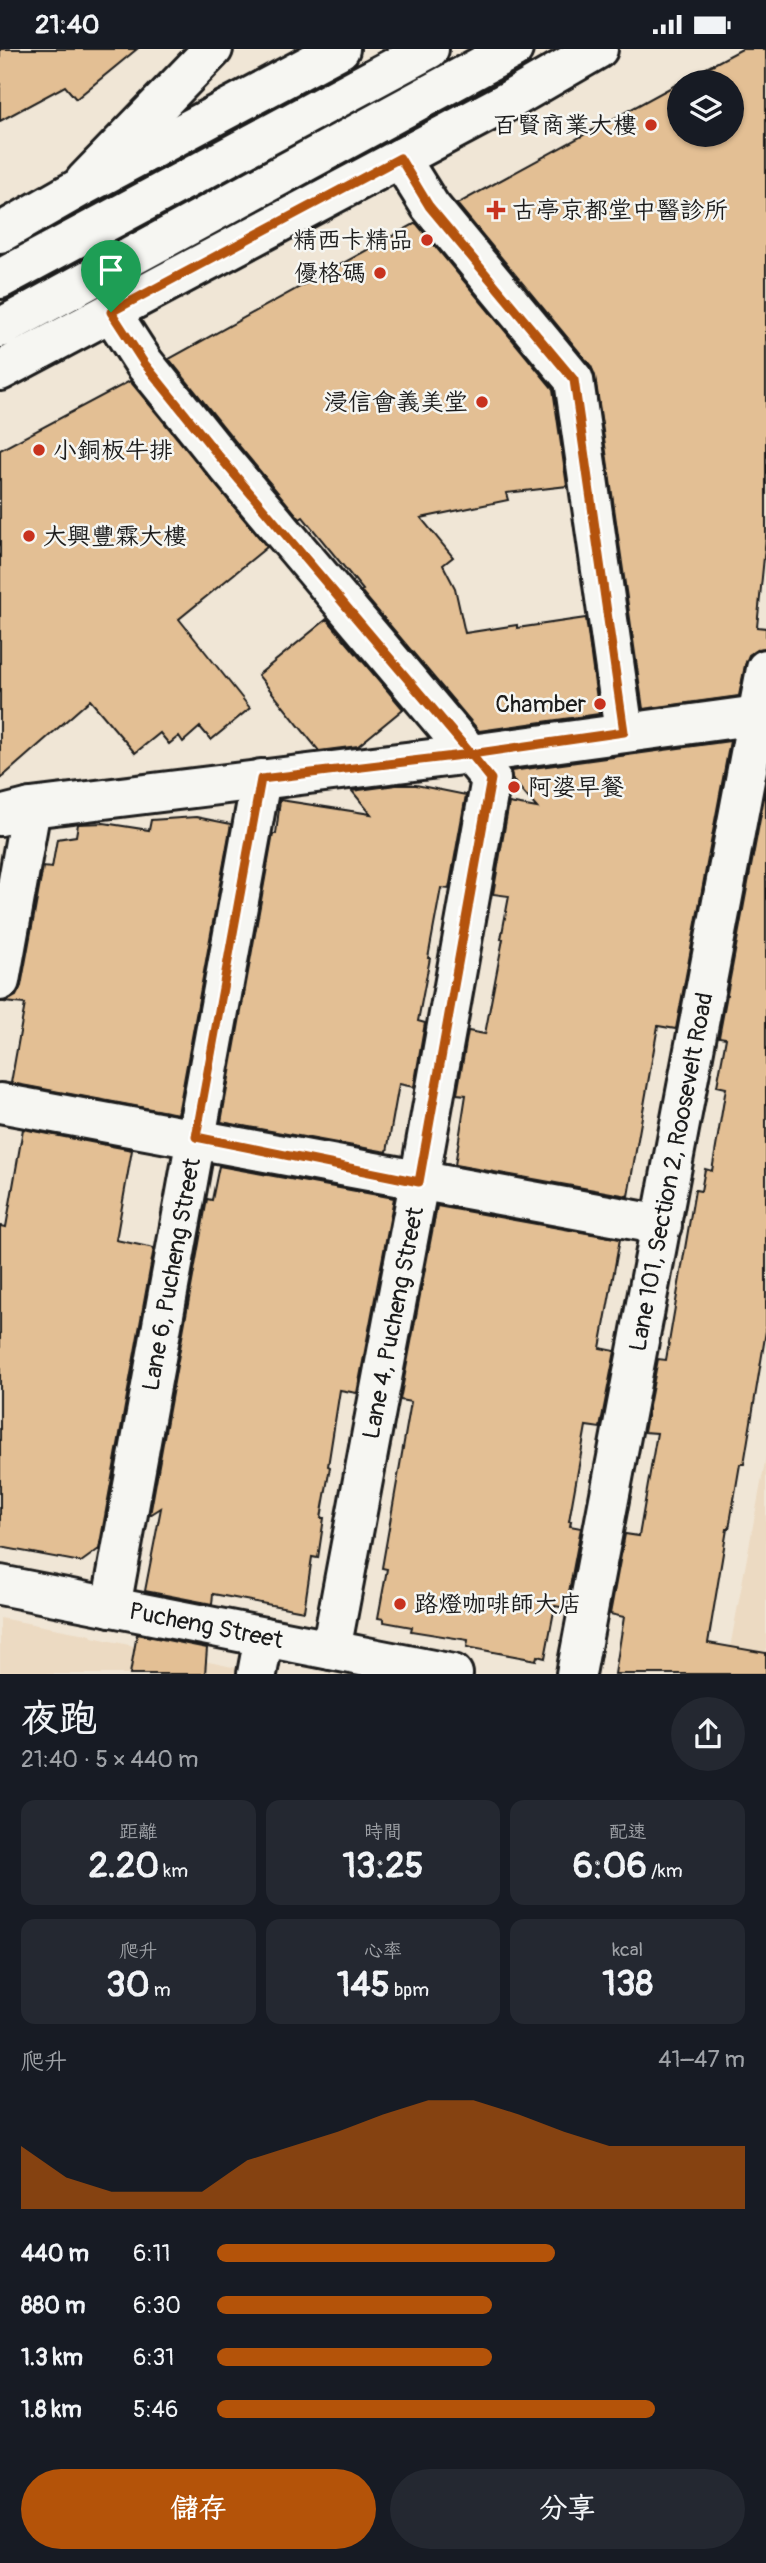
<!DOCTYPE html>
<html lang="zh-TW">
<head>
<meta charset="utf-8">
<style>
  body { margin:0; font-family:Pangolin,"LXGW WenKai TC",sans-serif; background:#242831; color:#f1f3f6; height:100vh; display:flex; flex-direction:column; font-size:26px; white-space:nowrap }
  * { box-sizing:border-box; margin:0 }
  p { font-size:23px; color:#9ea1a6 }
  .icon { flex:none; width:38px; height:38px; fill:none; stroke:currentColor; stroke-width:2; stroke-linecap:round; stroke-linejoin:round }
  .map { position:relative; height:1625px; overflow:hidden }
  .details { display:flex; flex-direction:column; background:#171b24; flex:1 }
  .details>* { flex:none }
  .tools { position:absolute; left:667px; top:21px; display:grid; gap:14px }
  .tools a { display:grid; place-items:center; width:77px; height:77px; border-radius:50%; background:#171b24; box-shadow:0 2px 5px #0004; font-size:35px }
  .pin { position:absolute; display:grid; place-items:center; width:60px; height:60px; color:#fff; margin:-72px -30px; border-radius:50% 50% 50% 0; rotate:-45deg; box-shadow:0 0 7px #0007 }
  .pin .icon { rotate:45deg }
  .round { display:grid; place-items:center; flex:none; width:74px; height:74px; border-radius:37px; background:#242831 }
  .headline { display:flex; align-items:center; justify-content:space-between; height:119px; padding:0 21px }
  h1 { font-size:38px; font-weight:700; line-height:52px }
  .stats { display:grid; grid-template-columns:repeat(3,1fr); gap:10px; height:119px; padding:7px 21px }
  .stats div { display:grid; align-content:center; border-radius:14px; background:#242831; text-align:center }
  .stats b { font-size:35px; font-weight:700 }
  .stats small { font-size:19px; font-weight:400 }
  .stats p { font-size:19px }
  .chart { height:196px; padding:14px 21px }
  .chart p { display:flex; justify-content:space-between }
  .chart svg { width:100%; height:126px; margin-top:7px; fill:#b45309; opacity:.7 }
  .action { display:flex; gap:14px; margin-top:auto; padding:14px 21px }
  .action a { flex:1; height:80px; border-radius:42px; background:#b45309; color:#fff; font-size:28px; font-weight:700; line-height:80px; text-align:center }
  .action a+a { background:#242831; color:#f1f3f6 }
  ul { padding:0 21px; list-style:none; font-size:23px }
  li { display:grid; grid-template-columns:112px 84px 1fr; align-items:center; height:52px }
  li i { height:18px; border-radius:9px; background:#b45309 }
  .status { display:flex; justify-content:space-between; align-items:center; height:49px; padding:0 35px; background:#171b24; direction:ltr }
  .status svg { height:19px; fill:currentColor }
  .map>svg:first-child { display:block }
  .built { fill:#ecdac2 }
  .building { fill:#e3bf94; stroke:#1c1c1c; stroke-width:2 }
  .lines { fill:none; stroke-linecap:round; stroke-linejoin:round }
  .minor-casing { stroke:#1c1c1c; stroke-width:44 }
  .major-casing { stroke:#1c1c1c; stroke-width:44 }
  .minor { stroke:#f6f6f2; stroke-width:38 }
  .major { stroke:#f6f6f2; stroke-width:38 }
  .route-casing { stroke:#fff; stroke-width:14 }
  .route { stroke:#b45309; stroke-width:9 }
  .poi-dot { fill:#c8321e; stroke:#f6f6f2; stroke-width:2.5 }
  .labels { text-anchor:middle; stroke-width:5; stroke-linejoin:round; paint-order:stroke }
  .poi-label { font-size:24px; fill:#1c1c1c; stroke:#f6f6f2; text-anchor:end }
  .street-label { font-size:24px; fill:#1c1c1c; stroke:#f6f6f2 }
</style>
</head>
<body>
<div class="status"><b>21:40</b><svg viewBox="0 0 49 12"><path d="M0 12V9h3v3zM5 12V6h3v6zM10 12V3h3v9zM15 12V0h3v12zM26 1h20v11H26zM47 4h2v5h-2z"/></svg></div>
<div class="map">
<svg width="766" height="1625" viewBox="0 0 766 1625">
  <rect width="100%" height="100%" fill="#f0e6d6"/>
  <filter id="ink" filterUnits="userSpaceOnUse"><feTurbulence type="fractalNoise" baseFrequency=".0143" numOctaves="2"/><feDisplacementMap in="SourceGraphic" scale="14" xChannelSelector="R" yChannelSelector="G"/><feConvolveMatrix kernelMatrix="1 2 1 2 8 2 1 2 1" color-interpolation-filters="sRGB"/></filter>
  <g filter="url(#ink)">
    <path class="built" d="M766,1409V1625H725L765,1413Z
      M0,1569L91,1586L92,1588L265,1625H0Z"/>
    <path class="building" d="M0,0H137L76,50L65,37L0,72Z
      M742,0H766V488L757,578L766,579V599L758,600L749,606L745,616L739,647L643,660L595,327L591,317L457,155L679,34V86H732V33H680Z
      M416,174L553,340L567,437L506,444L508,451L421,469L453,508L443,516L455,539L465,584L517,576V579L586,569L599,665L479,682L361,542L363,541L303,468L300,470L235,392L169,310Z
      M130,332L267,498L179,570L250,659L211,691L200,678L183,693L179,687L169,695L160,684L135,704L90,651L0,730V401Z
      M327,570L403,660L358,697L319,702L258,626Z
      M730,692L676,980L658,977L628,1147L455,1116L466,1046L457,1045L468,982L485,985L503,890H501L509,847L493,845L509,754L537,759L512,730L511,722Z
      M396,736H416L466,746L449,840L441,839L428,909H430L418,972L425,974L414,1038L399,1035L387,1103L221,1073L273,785H276L280,751L371,765L352,742Z
      M766,738V1282L744,1415H740L729,1480H727L708,1594L766,1604V1625H615L624,1568L610,1565L625,1485L639,1487L657,1384L644,1383L658,1310L666,1311L695,1141L701,1142L705,1120L712,1122L726,1039L717,1037L726,989L719,988Z
      M196,768L231,775L178,1065L11,1034L25,955L4,953L16,947L21,937L43,818L52,819L57,790L76,787L78,775L104,774L149,781L151,771Z
      M23,1080L132,1101L116,1191L154,1199L99,1500L81,1513L0,1498V1177L6,1178Z
      M219,1117L394,1149L357,1344L340,1341L328,1417L330,1418L321,1469H324L318,1509L312,1508L304,1562L213,1545L212,1555L145,1542L161,1459L150,1466L207,1150L212,1151Z
      M437,1157L620,1190L600,1299L615,1302L600,1379L586,1377L569,1472H571L570,1477L581,1479L566,1559L555,1557L545,1609L537,1607L536,1611L467,1598L468,1591L411,1582L412,1578L384,1573V1570L378,1569L387,1520L382,1519L411,1353L400,1351Z
      M137,1585L207,1599L205,1625H130Z"/>
    <g class="lines">
      <defs>
        <g id="minor">
          <path d="M400,109L430,157L574,331L624,683"/>
          <path d="M85,132L213,0"/>
          <path d="M111,263L144,314L218,406L491,730L419,1133L331,1601"/>
          <path d="M0,767L31,759L471,705L758,666"/>
          <path d="M0,932L31,759"/>
          <path d="M0,1054L662,1176"/>
          <path id="s1" d="M0,1536L453,1625"/>
          <path id="s2" d="M111,1558L261,730"/>
          <path d="M257,1625L264,1588"/>
          <path id="s3" d="M576,1625L766,620"/>
        </g>
        <path id="major" d="M0,184L79,139L340,0
          M0,230L429,0
          M0,279L513,0
          M0,322L510,51L598,0"/>
      </defs>
      <use href="#minor" class="minor-casing"/>
      <use href="#major" class="major-casing"/>
      <use href="#minor" class="minor"/>
      <use href="#major" class="major"/>
    </g>
  </g>
  <g class="lines" filter="url(#ink)">
    <defs>
      <path id="route" d="M111,263L144,314L218,406L471,705L491,730L419,1133L196,1088L261,730L471,705L624,683L574,331L429,157L400,109L111,263"/>
    </defs>
    <use href="#route" class="route-casing"/>
    <use href="#route" class="route"/>
  </g>
  <g class="poi-dot">
    <circle cx="651" cy="76" r="7"/>
    <path d="M492.5 150.5h7v7h7v7h-7v7h-7v-7h-7v-7h7z"/>
    <circle cx="427" cy="191" r="7"/>
    <circle cx="380" cy="224" r="7"/>
    <circle cx="482" cy="353" r="7"/>
    <circle cx="39" cy="401" r="7"/>
    <circle cx="29" cy="487" r="7"/>
    <circle cx="600" cy="655" r="7"/>
    <circle cx="514" cy="738" r="7"/>
    <circle cx="400" cy="1555" r="7"/>
  </g>
  <g class="labels">
    <g class="poi-label">
      <text x="637" y="84">百賢商業大樓</text>
      <text x="512" y="169" text-anchor="start">古亭京都堂中醫診所</text>
      <text x="413" y="199">精西卡精品</text>
      <text x="366" y="232">優格碼</text>
      <text x="468" y="361">浸信會義美堂</text>
      <text x="53" y="409" text-anchor="start">小銅板牛排</text>
      <text x="43" y="495" text-anchor="start">大興豐霖大樓</text>
      <text x="586" y="663">Chamber</text>
      <text x="528" y="746" text-anchor="start">阿婆早餐</text>
      <text x="414" y="1563" text-anchor="start">路燈咖啡師大店</text>
    </g>
    <g class="street-label">
      <text dy="8" stroke="none"><textPath href="#s3" startOffset="511">Lane 101, Section 2, Roosevelt Road</textPath></text>
      <text dy="8" stroke="none"><textPath href="#s2" startOffset="338">Lane 6, Pucheng Street</textPath></text>
      <text transform="translate(393 1274) rotate(-79)" y="8">Lane 4, Pucheng Street</text>
      <text dy="8" stroke="none"><textPath href="#s1" startOffset="210">Pucheng Street</textPath></text>
    </g>
  </g>
</svg>
<div class="tools">
<a><svg class="icon" aria-label="layers" viewBox="0 0 24 24"><path d="M12 4l9 5-9 5-9-5zM3 14l9 5 9-5"/></svg></a>
</div>
<div class="pin" style="left:111px;top:263px;background:#1e9e55"><svg class="icon" aria-label="arrive" viewBox="0 0 24 24"><path d="M6 21V4h12l-3 4 3 4H6"/></svg></div>
</div>
<section class="details">
<div class="headline"><div><h1>夜跑</h1><p>21:40 · 5 × 440 m</p></div><a class="round"><svg class="icon" aria-label="share" viewBox="0 0 24 24"><path d="M12 15V3M7 8l5-5 5 5M5 13v7h14v-7"/></svg></a></div>
<div class="stats">
<div><p>距離</p><b>2.20<small> km</small></b></div>
<div><p>時間</p><b>13:25</b></div>
<div><p>配速</p><b>6:06<small> /km</small></b></div>
</div>
<div class="stats">
<div><p>爬升</p><b>30<small> m</small></b></div>
<div><p>心率</p><b>145<small> bpm</small></b></div>
<div><p>kcal</p><b>138</b></div>
</div>
<div class="chart"><p><span>爬升</span>41–47 m</p>
<svg viewBox="0 0 160 44" preserveAspectRatio="none"><path d="M0 44V22L10 33L20 38L30 38L40 38L50 27L60 22L70 17L80 11L90 6L100 6L110 11L120 17L130 22L140 22L150 22L160 22V44z"/></svg>
</div>
<ul>
<li><b>440 m</b>6:11<i style="width:64%"></i></li>
<li><b>880 m</b>6:30<i style="width:52%"></i></li>
<li><b>1.3 km</b>6:31<i style="width:52%"></i></li>
<li><b>1.8 km</b>5:46<i style="width:83%"></i></li>
</ul>
<div class="action"><a>儲存</a><a>分享</a></div>
</section>
</body>
</html>
